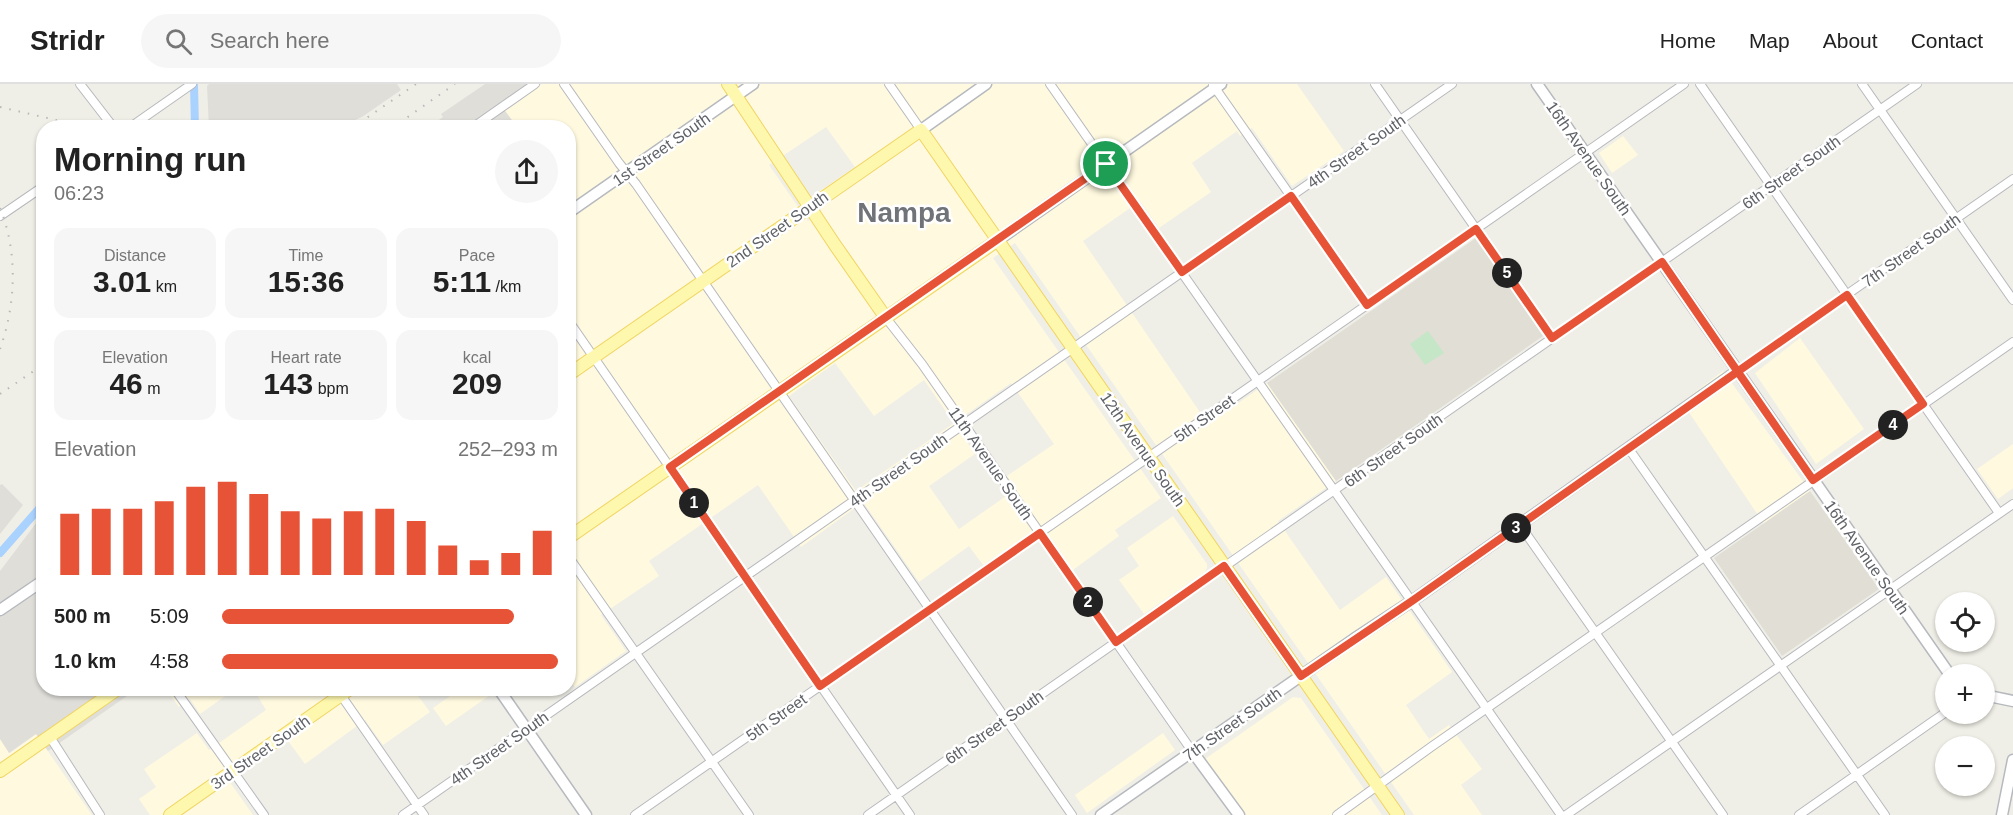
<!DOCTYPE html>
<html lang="en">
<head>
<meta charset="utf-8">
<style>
  body { margin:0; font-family:Helvetica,sans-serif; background:#f6f6f6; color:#222; height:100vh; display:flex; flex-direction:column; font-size:22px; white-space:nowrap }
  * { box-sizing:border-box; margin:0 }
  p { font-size:20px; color:#767676 }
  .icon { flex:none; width:33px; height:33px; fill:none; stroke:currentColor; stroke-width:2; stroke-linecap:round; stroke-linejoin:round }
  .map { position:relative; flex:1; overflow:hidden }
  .panel { position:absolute; left:36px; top:36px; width:540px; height:576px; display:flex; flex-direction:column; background:#fff; border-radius:24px; box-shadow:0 2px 4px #0004 }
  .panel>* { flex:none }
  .fabs { position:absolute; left:1935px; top:508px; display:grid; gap:12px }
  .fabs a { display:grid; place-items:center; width:60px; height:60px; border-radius:50%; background:#fff; box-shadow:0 2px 4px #0004; font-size:30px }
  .pin { position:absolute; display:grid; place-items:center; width:51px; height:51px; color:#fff; margin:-26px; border:3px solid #fff; border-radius:50%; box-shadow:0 2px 6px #0007 }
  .km { position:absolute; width:30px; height:30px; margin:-15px; border-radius:50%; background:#222; color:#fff; font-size:16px; line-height:30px; text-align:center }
  .round { display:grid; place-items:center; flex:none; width:63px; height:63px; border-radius:32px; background:#f6f6f6 }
  .summary { display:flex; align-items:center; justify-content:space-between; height:102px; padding:0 18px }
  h1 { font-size:33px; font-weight:700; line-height:45px }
  .figures { display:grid; grid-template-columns:repeat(3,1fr); gap:9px; height:102px; padding:6px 18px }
  .figures div { display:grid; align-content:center; border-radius:15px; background:#f6f6f6; text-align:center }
  .figures b { font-size:30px; font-weight:700 }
  .figures small { font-size:16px; font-weight:400 }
  .figures p { font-size:16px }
  .chart { height:168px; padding:12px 18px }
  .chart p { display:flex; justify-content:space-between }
  .chart svg { width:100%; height:108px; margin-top:6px; stroke:#e75336; stroke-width:6 }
  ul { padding:0 18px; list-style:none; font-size:20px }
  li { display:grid; grid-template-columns:96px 72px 1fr; align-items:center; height:45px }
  li i { height:15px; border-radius:8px; background:#e75336 }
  header { display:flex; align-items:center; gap:36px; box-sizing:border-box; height:84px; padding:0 30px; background:#fff; border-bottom:2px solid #e0e0e0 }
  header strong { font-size:28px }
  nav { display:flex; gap:33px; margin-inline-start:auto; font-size:21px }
  .search { width:420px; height:54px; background:#f6f6f6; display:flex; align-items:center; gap:15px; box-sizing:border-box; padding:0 21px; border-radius:33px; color:#767676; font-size:22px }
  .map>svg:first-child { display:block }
  .commercial { fill:#fef9df; fill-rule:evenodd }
  .industrial { fill:#dfded9 }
  .education { fill:#e0ded5 }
  .green { fill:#c5e7c8 }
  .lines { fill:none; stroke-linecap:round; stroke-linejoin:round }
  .canal { stroke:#aad2fe; stroke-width:8 }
  .street-casing { stroke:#b7b9bd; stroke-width:10 }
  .secondary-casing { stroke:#b6b9be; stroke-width:13 }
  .primary-casing { stroke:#f0d461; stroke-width:14 }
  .street { stroke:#fff; stroke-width:8 }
  .secondary { stroke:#fff; stroke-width:10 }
  .primary { stroke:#fef8af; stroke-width:12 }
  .rail { stroke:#b7b8b8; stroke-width:2; stroke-dasharray:1.5 8; stroke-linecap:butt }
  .route-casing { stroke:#fff; stroke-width:12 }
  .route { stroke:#e75336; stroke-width:8 }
  .labels { text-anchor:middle; stroke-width:5; stroke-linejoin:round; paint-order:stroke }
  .street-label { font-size:16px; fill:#5f6267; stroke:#fff }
  .town-label { font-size:28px; font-weight:bold; fill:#707479; stroke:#fff }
</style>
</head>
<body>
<header>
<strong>Stridr</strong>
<div class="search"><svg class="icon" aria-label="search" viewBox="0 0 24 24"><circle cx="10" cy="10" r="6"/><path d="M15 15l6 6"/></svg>Search here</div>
<nav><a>Home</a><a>Map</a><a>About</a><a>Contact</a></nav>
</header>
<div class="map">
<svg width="2013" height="731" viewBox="0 0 2013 731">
  <rect width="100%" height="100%" fill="#f0efe7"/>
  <path class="commercial" d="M542,0H1297L1344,67L1292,102L1252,44L1240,52L1237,47L1192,79L1211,108L1159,144L1140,117L1083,157L1208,340L1267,299L1336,397L1278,437L1340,526L1386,493L1452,588L1406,621L1429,655L1449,641L1482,685L1461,701L1482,731H1414L1015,159L993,174L1161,414L1115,446L1119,452L1073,486L1042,441L983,481L969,462L919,498L863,418L801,463L758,401L649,477L659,492L601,531L626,567L575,603L568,594V44L517,43L504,26ZM826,43L855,83L817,109L821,127L808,137L769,81ZM835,279L874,332L924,296L954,339L856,407L789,312ZM1011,299L1054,360L1007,392L1016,405L959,445L929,402L975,370L954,339Z
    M1623,52L1638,71L1612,89L1599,69Z
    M1800,254L1864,345L1816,380L1755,289Z
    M1723,287L1810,407L1764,440L1682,318Z
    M2013,360V404L1998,415L1977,385Z
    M1173,432L1207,480V484L1205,488L1144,530L1119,496L1139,482L1127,464Z
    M166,605H235L200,630L190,615L179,623Z
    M266,605H421L416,609L430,628L383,661L365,636L305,680L280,646L222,687L253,731H150L139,715L156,703L144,685L197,649L209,666L266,626L257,611Z
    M460,605H490L493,609L446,642L433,624Z
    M1293,613L1301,614L1382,731H1244L1205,675Z
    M1163,649L1175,666L1087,729L1075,711Z
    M36,650L92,731H0V655L10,669Z"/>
  <path class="industrial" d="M209,0H397L401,6L362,33L339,43L209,44L207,2Z
    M485,0H528L500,20L517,43L428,44L443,33L441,30Z
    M2,400L23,421L0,450V401Z
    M43,430L44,604L137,605L48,667L36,650L9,669L0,655V487Z"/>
  <path class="education" d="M1476,154L1543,252L1336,397L1267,299Z
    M1810,407L1879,505L1782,572L1714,474Z"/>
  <path class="green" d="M1428,247L1444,269L1425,281L1410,260Z"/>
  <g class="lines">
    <path class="canal" d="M194,0L195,44
      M0,469L44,419"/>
    <defs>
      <path id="street" d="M80,0L114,44
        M564,0L619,79L636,100L1072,731
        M889,0L921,46
        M1050,0L1561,731
        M1375,0L1552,254
        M1700,0L1999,429
        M1862,0L2013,216
        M1213,1L1367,221
        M433,43V44
        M129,44L192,0
        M472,44L535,0
        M0,132L44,102
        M886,234L922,280L1192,667
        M568,236L910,731
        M1737,287L2013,95
        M1629,365L1885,731
        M1520,441L1723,731
        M568,472L749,731
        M174,604L264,731
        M336,604L424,731
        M50,653L100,731
        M403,731L1452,0
        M635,731L1684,0
        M868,731L1917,0
        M1337,731L1431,663L2013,258
        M1566,731L2013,420
        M1799,731L1946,628"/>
      <path id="secondary" d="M1537,0L1950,591
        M921,46L986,0
        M568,129L753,0
        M998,156L1221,0
        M0,526L44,496
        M498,604L586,731
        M1984,611L2013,617
        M1192,667L1239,731
        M1101,731L1354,555L1412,517L1737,287
        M2002,731L2013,676"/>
      <path id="primary" d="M728,0L835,161L886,234
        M568,291L921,46L1398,731
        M568,454L998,156
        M0,687L119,604
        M170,731L351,604"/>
    </defs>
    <use href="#street" class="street-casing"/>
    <use href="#secondary" class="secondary-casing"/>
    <use href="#primary" class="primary-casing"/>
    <use href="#street" class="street"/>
    <use href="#secondary" class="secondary"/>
    <use href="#primary" class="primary"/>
    <path class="rail" d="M0,23L90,44
      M352,44L416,0
      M392,44L455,0
      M0,124C18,168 16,220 0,265
      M0,310L44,280"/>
  </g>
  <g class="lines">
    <defs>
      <path id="route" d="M1106,80L670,383L820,602L1040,449L1116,558L1224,482L1301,592L1412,517L1710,307C1755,275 1801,243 1847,211L1923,320L1813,396C1762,323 1712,251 1662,178L1552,254L1476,145L1367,221L1291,112L1182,188L1106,80"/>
    </defs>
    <use href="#route" class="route-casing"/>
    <use href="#route" class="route"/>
  </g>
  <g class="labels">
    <g class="street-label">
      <text transform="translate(661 65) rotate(-35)" y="6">1st Street South</text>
      <text transform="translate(1356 67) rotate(-35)" y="6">4th Street South</text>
      <text transform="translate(1589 74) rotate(55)" y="6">16th Avenue South</text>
      <text transform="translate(1791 88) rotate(-35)" y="6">6th Street South</text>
      <text transform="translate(777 145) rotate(-35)" y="6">2nd Street South</text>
      <text transform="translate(1911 166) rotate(-35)" y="6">7th Street South</text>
      <text transform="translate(1204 334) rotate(-35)" y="6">5th Street</text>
      <text transform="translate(1143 365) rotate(55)" y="6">12th Avenue South</text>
      <text transform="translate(1393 366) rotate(-35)" y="6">6th Street South</text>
      <text transform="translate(991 379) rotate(55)" y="6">11th Avenue South</text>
      <text transform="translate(898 386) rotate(-35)" y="6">4th Street South</text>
      <text transform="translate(1867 473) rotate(55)" y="6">16th Avenue South</text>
      <text transform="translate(776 633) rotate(-35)" y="6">5th Street</text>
      <text transform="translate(1232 640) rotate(-35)" y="6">7th Street South</text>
      <text transform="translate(994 643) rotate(-35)" y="6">6th Street South</text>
      <text transform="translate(499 664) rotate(-35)" y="6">4th Street South</text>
      <text transform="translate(260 668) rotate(-35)" y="6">3rd Street South</text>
    </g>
    <g class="town-label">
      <text x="904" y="138">Nampa</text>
    </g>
  </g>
</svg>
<div class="fabs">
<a><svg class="icon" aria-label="locate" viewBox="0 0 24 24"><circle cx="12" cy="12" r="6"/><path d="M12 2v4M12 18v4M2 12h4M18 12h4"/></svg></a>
<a>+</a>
<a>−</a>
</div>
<div class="pin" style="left:1106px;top:80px;background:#1e9e55"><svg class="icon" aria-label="arrive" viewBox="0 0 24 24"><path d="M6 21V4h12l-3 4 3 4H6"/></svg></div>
<b class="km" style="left:694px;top:419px">1</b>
<b class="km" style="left:1088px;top:518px">2</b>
<b class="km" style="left:1516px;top:444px">3</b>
<b class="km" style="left:1893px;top:341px">4</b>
<b class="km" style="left:1507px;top:189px">5</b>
<section class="panel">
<div class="summary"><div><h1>Morning run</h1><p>06:23</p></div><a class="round"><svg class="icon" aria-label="share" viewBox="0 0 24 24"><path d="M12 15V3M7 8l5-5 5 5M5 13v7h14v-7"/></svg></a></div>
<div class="figures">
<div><p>Distance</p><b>3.01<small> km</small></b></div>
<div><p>Time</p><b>15:36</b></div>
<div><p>Pace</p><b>5:11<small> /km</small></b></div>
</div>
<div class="figures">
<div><p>Elevation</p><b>46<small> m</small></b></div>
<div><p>Heart rate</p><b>143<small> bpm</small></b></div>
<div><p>kcal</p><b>209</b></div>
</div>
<div class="chart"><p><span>Elevation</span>252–293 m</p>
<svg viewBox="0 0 160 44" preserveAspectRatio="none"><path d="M5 44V19M15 44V17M25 44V17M35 44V14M45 44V8M55 44V6M65 44V11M75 44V18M85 44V21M95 44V18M105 44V17M115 44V22M125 44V32M135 44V38M145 44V35M155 44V26"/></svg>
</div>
<ul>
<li><b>500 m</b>5:09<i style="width:87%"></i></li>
<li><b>1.0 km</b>4:58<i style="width:100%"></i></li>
</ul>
</section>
</div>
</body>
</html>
